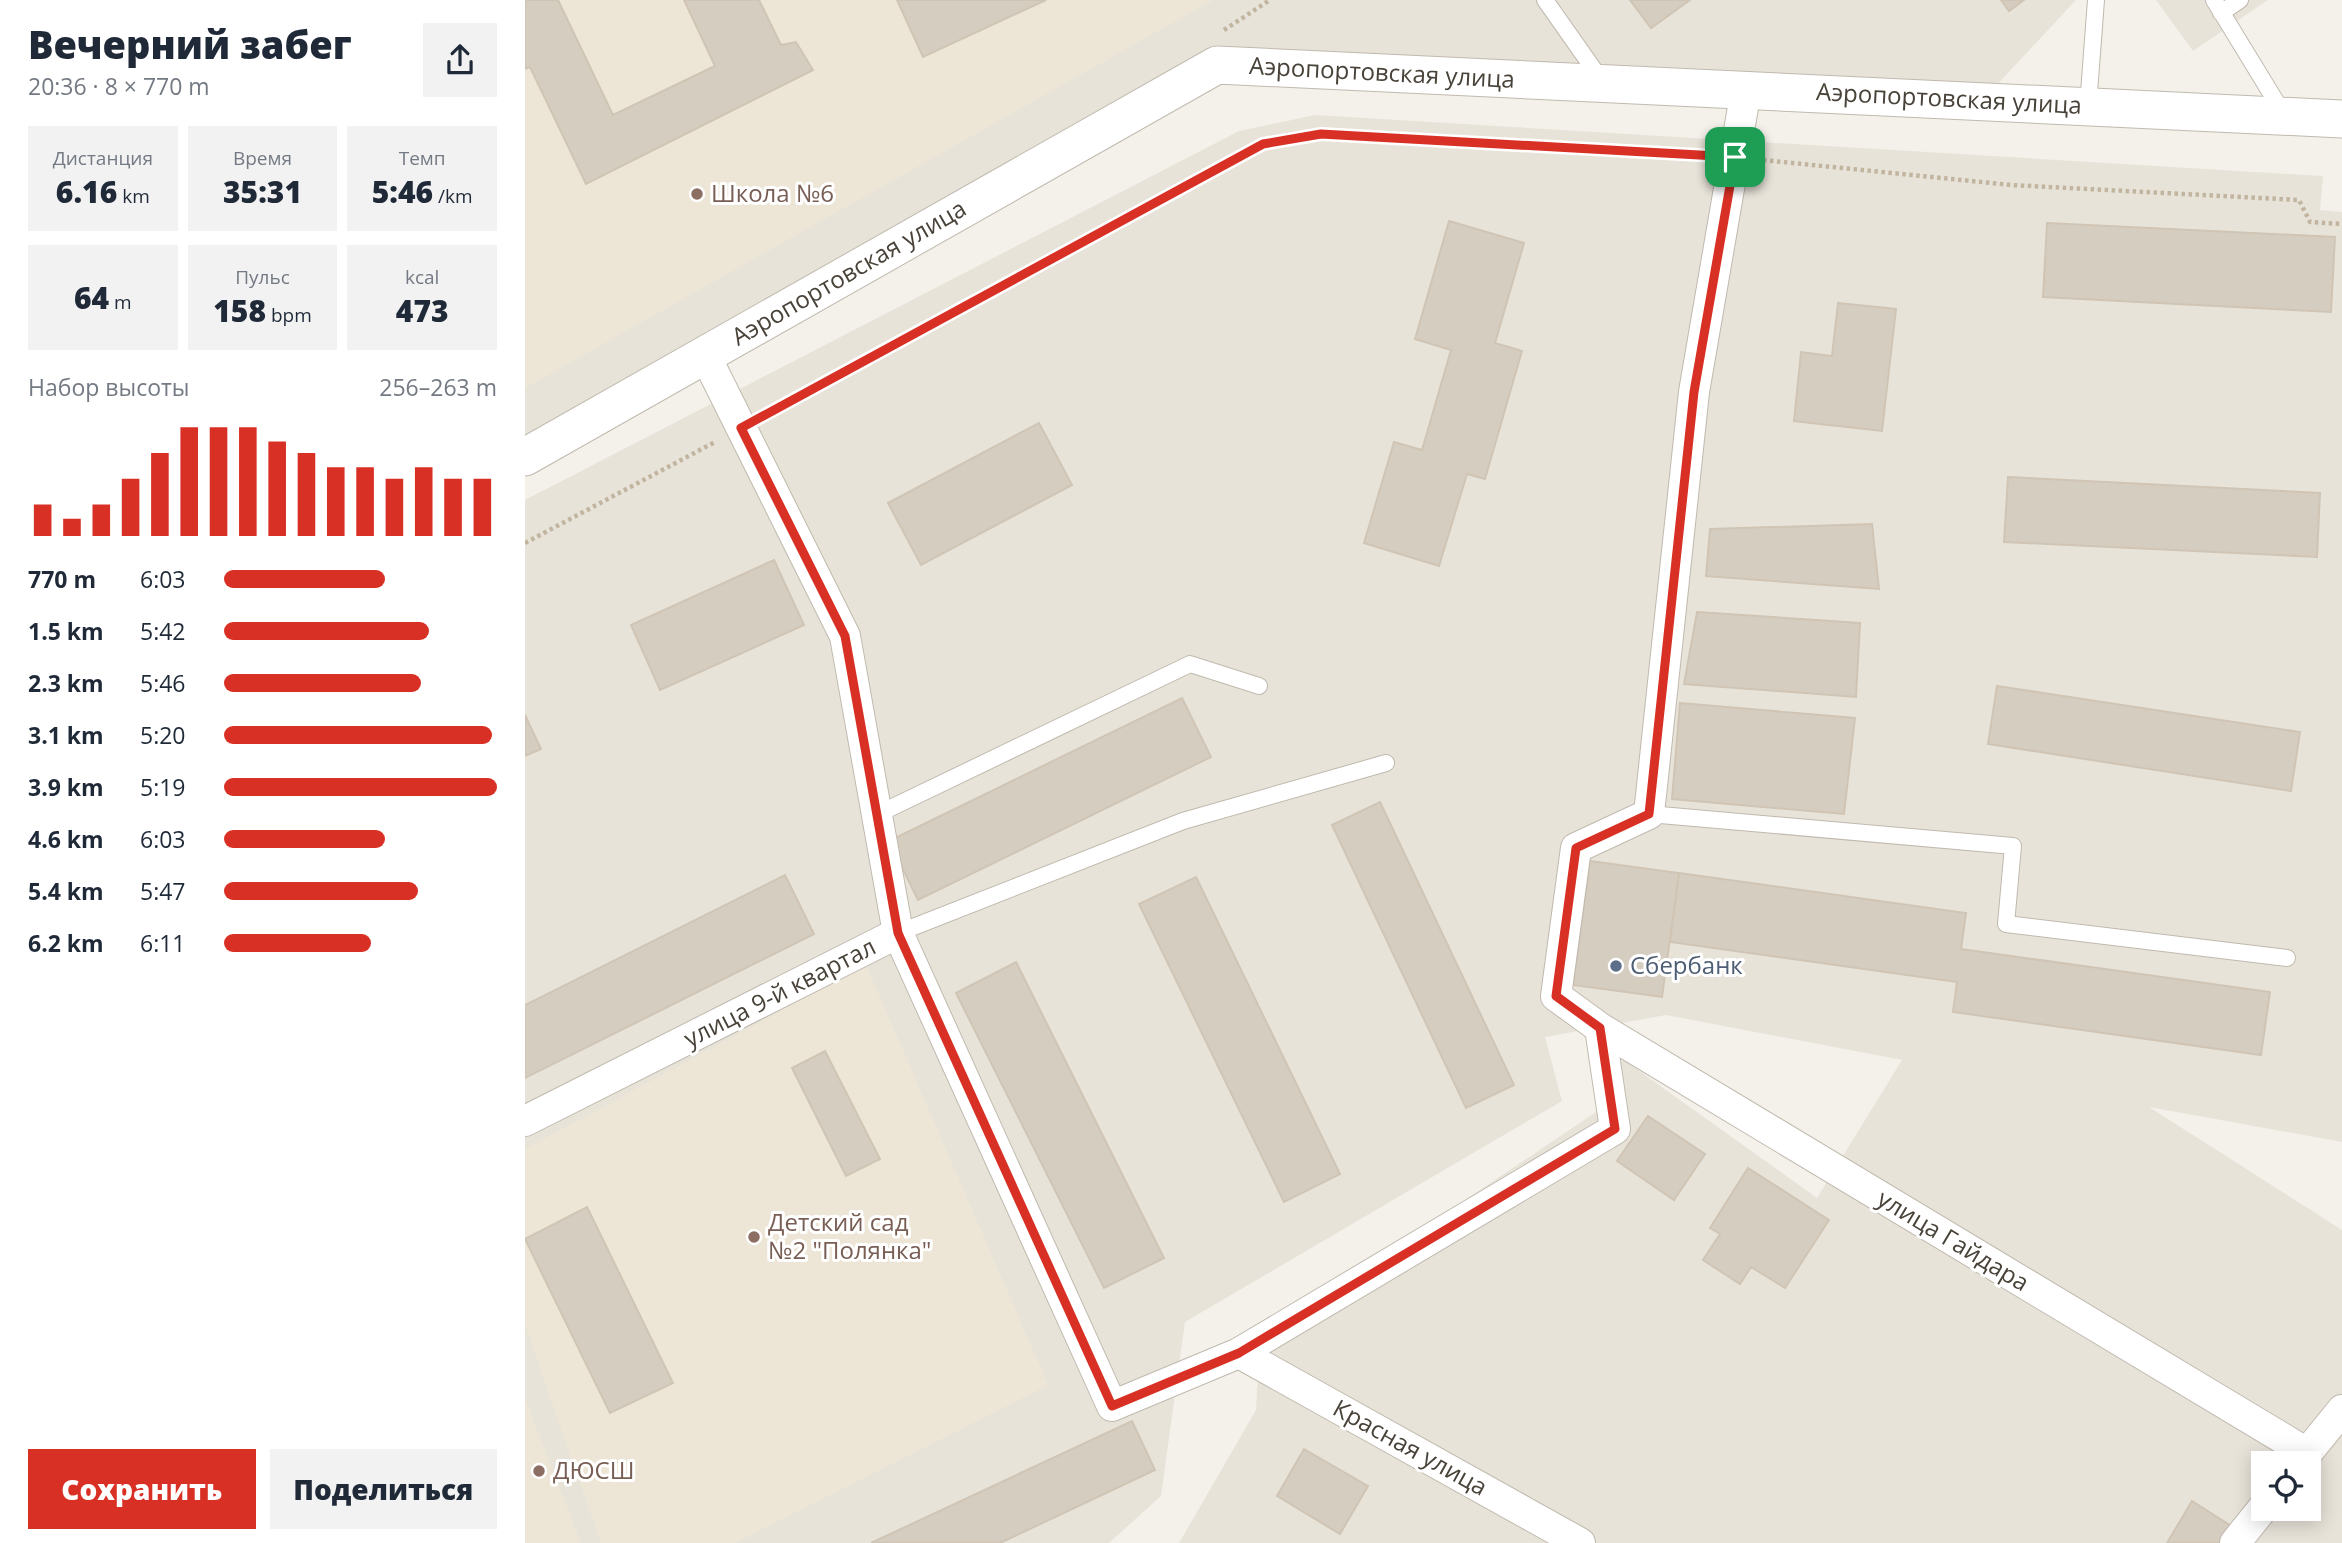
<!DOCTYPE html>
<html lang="ru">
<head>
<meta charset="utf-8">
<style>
  body { margin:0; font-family:"Open Sans",sans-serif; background:#f2f2f3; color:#1f2937; height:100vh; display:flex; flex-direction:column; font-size:26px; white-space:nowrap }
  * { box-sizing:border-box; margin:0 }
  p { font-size:23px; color:#747a83 }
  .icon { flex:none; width:38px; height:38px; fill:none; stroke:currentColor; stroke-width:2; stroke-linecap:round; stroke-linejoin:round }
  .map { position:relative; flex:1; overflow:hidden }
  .side { display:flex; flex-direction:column; background:#fff; width:525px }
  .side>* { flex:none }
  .controls { position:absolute; left:1726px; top:1451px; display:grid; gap:14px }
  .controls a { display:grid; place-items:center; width:70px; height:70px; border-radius:0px; background:#fff; box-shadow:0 4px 18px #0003; font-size:35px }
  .pin { position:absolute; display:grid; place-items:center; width:60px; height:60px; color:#fff; margin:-30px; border-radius:14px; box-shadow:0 4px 10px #0006 }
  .round { display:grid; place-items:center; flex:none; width:74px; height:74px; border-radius:0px; background:#f2f2f3 }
  .head { display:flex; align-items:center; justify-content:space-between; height:119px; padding:0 28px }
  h1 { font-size:38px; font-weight:800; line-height:52px }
  .stats { display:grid; grid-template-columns:repeat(3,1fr); gap:10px; height:119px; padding:7px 28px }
  .stats div { display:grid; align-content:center; border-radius:0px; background:#f2f2f3; text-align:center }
  .stats b { font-size:30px; font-weight:800 }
  .stats small { font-size:19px; font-weight:400 }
  .stats p { font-size:19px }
  .chart { height:196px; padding:14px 28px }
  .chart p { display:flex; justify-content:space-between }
  .chart svg { width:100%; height:126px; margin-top:7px; stroke:#d93025; stroke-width:6 }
  .cta { display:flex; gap:14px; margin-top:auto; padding:14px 28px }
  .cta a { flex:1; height:80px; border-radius:0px; background:#d93025; color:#fff; font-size:28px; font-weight:800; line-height:80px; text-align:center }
  .cta a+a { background:#f2f2f3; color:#1f2937 }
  ul { padding:0 28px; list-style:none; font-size:23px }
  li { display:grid; grid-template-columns:112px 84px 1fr; align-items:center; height:52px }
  li i { height:18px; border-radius:9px; background:#d93025 }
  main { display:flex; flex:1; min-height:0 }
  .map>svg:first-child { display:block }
  .residential { fill:#e8e3d9; fill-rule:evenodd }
  .education { fill:#ede6d6 }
  .building { fill:#d6cdc1; stroke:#d0c5b4; stroke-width:2 }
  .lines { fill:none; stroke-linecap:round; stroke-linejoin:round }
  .service-casing { stroke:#c0b9ae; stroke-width:18 }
  .minor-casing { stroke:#c0b9ae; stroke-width:32 }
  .tertiary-casing { stroke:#c0b9ae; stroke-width:39 }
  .path { stroke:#c1b5a0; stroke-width:4.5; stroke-dasharray:3.5 3.5; stroke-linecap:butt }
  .service { stroke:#fff; stroke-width:16 }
  .minor { stroke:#fff; stroke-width:30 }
  .tertiary { stroke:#fff; stroke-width:37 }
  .route-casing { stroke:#fff; stroke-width:14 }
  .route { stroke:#d93025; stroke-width:9 }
  .education-dot { fill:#8d6e63; stroke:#fff; stroke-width:2.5 }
  .service-dot { fill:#5c6f8a; stroke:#fff; stroke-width:2.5 }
  .labels { text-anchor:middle; stroke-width:6; stroke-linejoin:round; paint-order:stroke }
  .street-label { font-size:24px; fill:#484239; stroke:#fff }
  .education-label { font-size:24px; fill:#785e54; stroke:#fff; text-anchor:start }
  .service-label { font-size:24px; fill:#4e5e75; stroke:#fff; text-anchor:start }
</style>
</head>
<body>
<main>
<section class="side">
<div class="head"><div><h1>Вечерний забег</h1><p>20:36 · 8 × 770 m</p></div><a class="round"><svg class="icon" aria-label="share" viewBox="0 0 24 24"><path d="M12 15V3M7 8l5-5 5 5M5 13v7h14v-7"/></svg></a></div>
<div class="stats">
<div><p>Дистанция</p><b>6.16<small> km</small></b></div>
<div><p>Время</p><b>35:31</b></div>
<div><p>Темп</p><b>5:46<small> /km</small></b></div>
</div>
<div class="stats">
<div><b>64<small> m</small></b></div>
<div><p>Пульс</p><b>158<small> bpm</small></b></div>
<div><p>kcal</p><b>473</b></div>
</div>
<div class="chart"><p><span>Набор высоты</span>256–263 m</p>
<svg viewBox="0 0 160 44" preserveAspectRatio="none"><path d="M5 44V33M15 44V38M25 44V33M35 44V24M45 44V15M55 44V6M65 44V6M75 44V6M85 44V11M95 44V15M105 44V20M115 44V20M125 44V24M135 44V20M145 44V24M155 44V24"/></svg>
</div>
<ul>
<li><b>770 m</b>6:03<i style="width:59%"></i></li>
<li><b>1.5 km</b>5:42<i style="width:75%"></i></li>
<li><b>2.3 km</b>5:46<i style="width:72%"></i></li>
<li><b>3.1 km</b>5:20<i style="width:98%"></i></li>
<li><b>3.9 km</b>5:19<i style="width:100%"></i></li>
<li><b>4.6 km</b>6:03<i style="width:59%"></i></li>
<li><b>5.4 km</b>5:47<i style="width:71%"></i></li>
<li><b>6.2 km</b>6:11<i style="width:54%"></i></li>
</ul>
<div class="cta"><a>Сохранить</a><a>Поделиться</a></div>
</section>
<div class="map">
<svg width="1817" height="1543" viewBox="0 0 1817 1543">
  <rect width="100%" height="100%" fill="#f4f1eb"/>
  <path class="residential" d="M0,0H1551L1470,87L704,78L0,450Z
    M1631,0H1743L1668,51Z
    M790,115L1798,176L1795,210L1817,212V1142L1624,1107L1817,1230V1543H654L731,1410L735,1338L1074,1110L1070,1071L1099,1060L1292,1198L1377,1060L1141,1015L1020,1037L1037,1101L660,1322L636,1496L584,1543H0V500L714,131ZM1738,1463H1783V1508H1738Z"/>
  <path class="education" d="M0,0H688L0,388Z
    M341,965L523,1385L210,1543H76L0,1325V1149Z
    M0,1399L56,1543H0Z"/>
  <path class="building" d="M0,0H33L88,115L190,66L159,0H234L256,45L271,42L288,70L61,184L5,67L0,69Z
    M372,0H521L398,57Z
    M1105,0H1165L1126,28Z
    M1476,0H1499L1484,11Z
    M924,221L999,243L970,343L997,351L960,479L942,474L914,566L839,543L869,442L897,450L926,350L890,339Z
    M1522,223L1810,237L1806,312L1518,297Z
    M1313,303L1371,309L1357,431L1269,421L1276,352L1307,356Z
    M514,423L547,485L396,565L363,503Z
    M1483,477L1795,493L1792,557L1479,542Z
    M1347,524L1354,589L1181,576L1185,529Z
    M249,560L279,625L135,690L106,625Z
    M1172,612L1335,623L1331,697L1159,684Z
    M1472,686L1775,732L1766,791L1463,744Z
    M657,698L686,757L393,900L364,841Z
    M1155,703L1330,718L1319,814L1147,799Z
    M0,715L16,749L0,756Z
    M855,802L989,1085L941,1108L807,825Z
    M1065,861L1154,873L1137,997L1048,985Z
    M1154,873L1441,913L1436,949L1745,992L1736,1055L1428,1012L1432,982L1145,942Z
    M260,875L289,934L0,1078V1005Z
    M671,877L815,1174L759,1202L614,904Z
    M491,962L639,1258L579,1288L431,993Z
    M300,1051L355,1159L321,1176L267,1068Z
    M1123,1116L1180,1154L1149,1200L1092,1161Z
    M1223,1168L1304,1220L1260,1288L1226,1267L1215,1284L1178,1260L1195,1234L1185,1228Z
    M62,1207L148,1383L85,1413L0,1239Z
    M607,1421L630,1470L475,1543H346Z
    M779,1449L843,1486L815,1534L752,1496Z
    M1667,1501L1711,1529L1702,1543H1642Z"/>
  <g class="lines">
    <defs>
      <path id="service" d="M1020,0L1077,81
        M1689,0L1758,113
        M1696,13L1715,0
        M1563,106L1571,0
        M1124,814L1488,846L1481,924L1762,958
        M351,815L665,664L734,686
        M373,933L658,821L861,763"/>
      <path id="minor" d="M180,355L320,636L373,933
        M1075,1028L1782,1453
        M0,1121L373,933L587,1406L714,1353L1090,1129L1075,1028L1031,996L1051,848L1124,814L1169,392L1221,90
        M714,1353L1055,1543
        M1774,1463L1817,1410
        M1710,1543L1738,1508"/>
      <path id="tertiary" d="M0,457L692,65L1817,119"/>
    </defs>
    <use href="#service" class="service-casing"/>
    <use href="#minor" class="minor-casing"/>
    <use href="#tertiary" class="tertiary-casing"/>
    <path class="path" d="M699,30L745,0
      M1238,160L1486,185L1774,200L1785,222L1817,224
      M241,414L738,144L796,134L1181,156
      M0,543L190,442"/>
    <use href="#service" class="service"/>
    <use href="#minor" class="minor"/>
    <use href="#tertiary" class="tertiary"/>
  </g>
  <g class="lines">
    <defs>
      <path id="route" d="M796,134L1210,157L1169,392L1124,814L1051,848L1031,996L1075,1028L1090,1129L714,1353L587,1406L373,933L320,636L216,428L738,144Z"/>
    </defs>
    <use href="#route" class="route-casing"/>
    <use href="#route" class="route"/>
  </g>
  <g class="education-dot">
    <circle cx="172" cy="194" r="7"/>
    <circle cx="229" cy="1237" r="7"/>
    <circle cx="14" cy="1471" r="7"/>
  </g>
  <circle class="service-dot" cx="1091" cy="966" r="7"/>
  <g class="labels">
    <g class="street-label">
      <text transform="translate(857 73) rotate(3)" y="8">Аэропортовская улица</text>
      <text transform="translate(1424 99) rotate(3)" y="8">Аэропортовская улица</text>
      <text transform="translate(324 273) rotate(-30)" y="8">Аэропортовская улица</text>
      <text transform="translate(255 993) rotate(-27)" y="8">улица 9-й квартал</text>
      <text transform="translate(1428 1241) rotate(31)" y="8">улица Гайдара</text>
      <text transform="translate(885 1448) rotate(29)" y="8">Красная улица</text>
    </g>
    <g class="education-label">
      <text x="186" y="202">Школа №6</text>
      <text x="243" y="1231">Детский сад<tspan x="243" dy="28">№2 "Полянка"</tspan></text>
      <text x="28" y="1479">ДЮСШ</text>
    </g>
    <g class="service-label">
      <text x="1105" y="974">Сбербанк</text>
    </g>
  </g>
</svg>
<div class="controls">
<a><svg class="icon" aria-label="locate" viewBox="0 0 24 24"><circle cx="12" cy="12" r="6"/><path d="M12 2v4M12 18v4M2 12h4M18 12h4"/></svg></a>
</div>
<div class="pin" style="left:1210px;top:157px;background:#1e9e55"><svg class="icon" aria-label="arrive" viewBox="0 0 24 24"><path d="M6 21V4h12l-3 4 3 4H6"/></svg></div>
</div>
</main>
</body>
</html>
